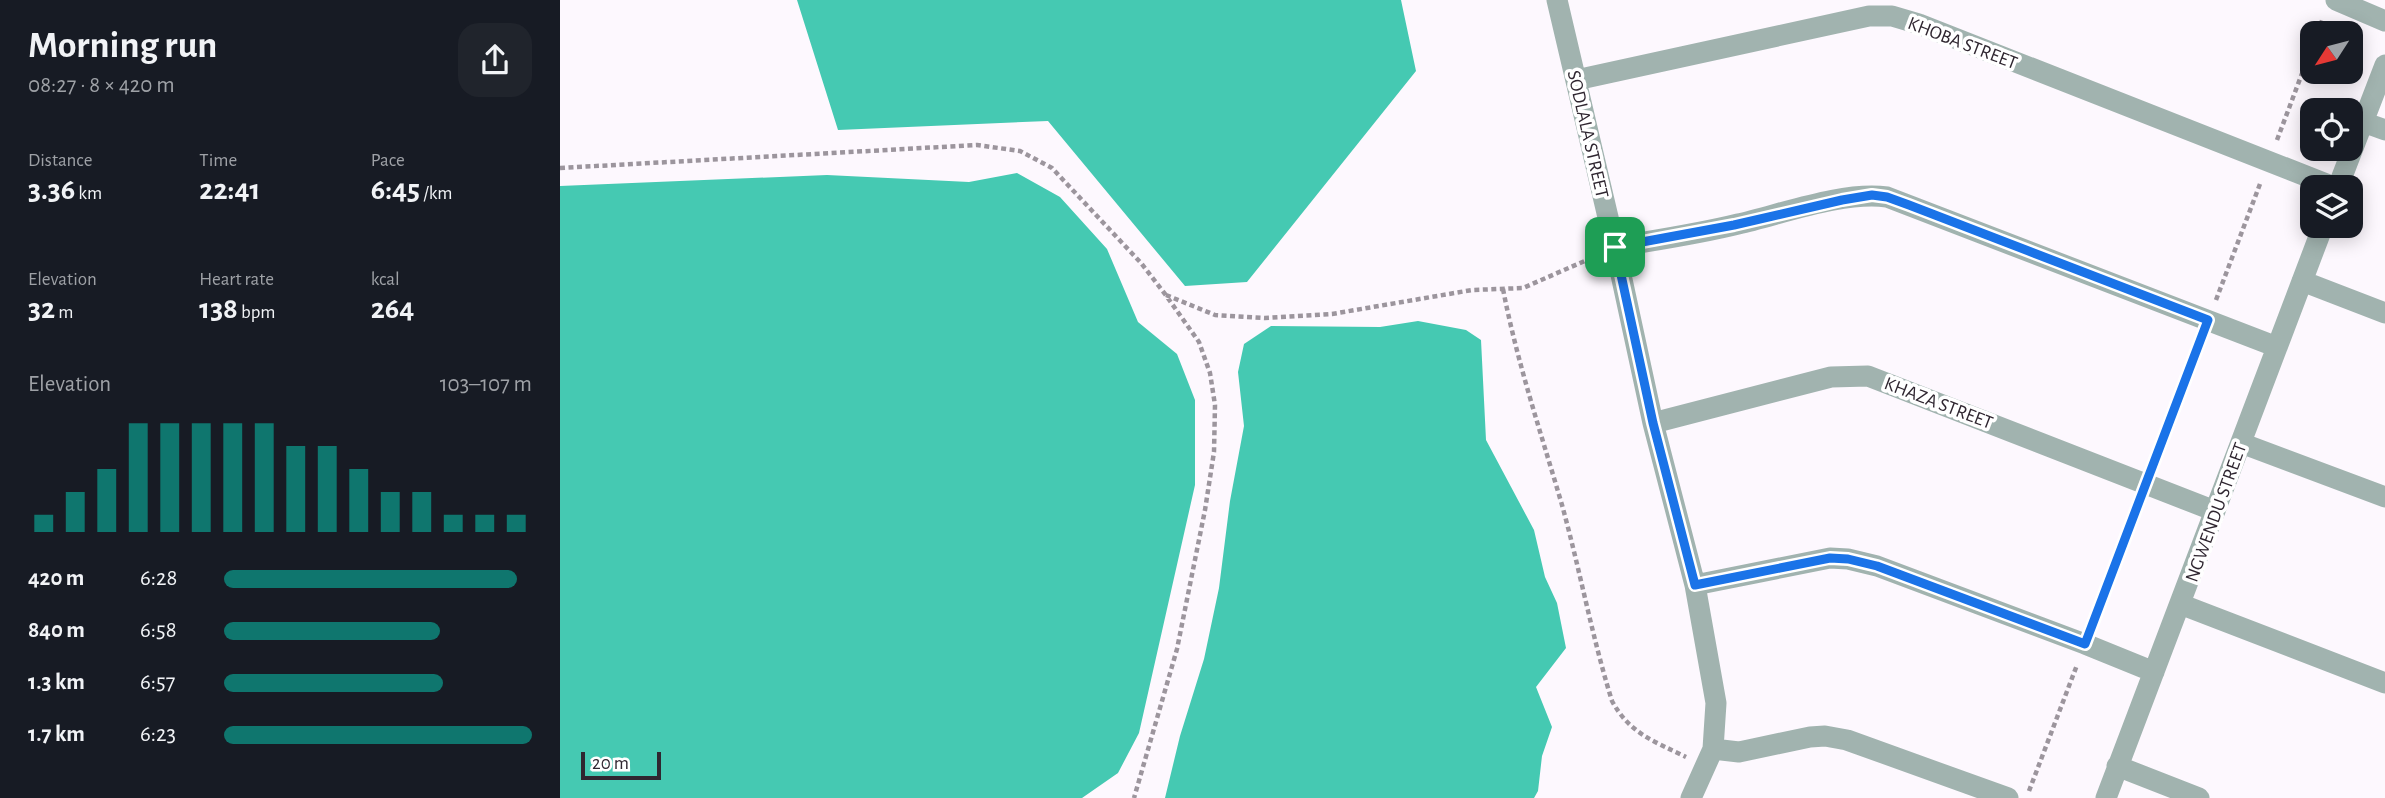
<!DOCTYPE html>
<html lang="en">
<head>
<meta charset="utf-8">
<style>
  body { margin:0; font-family:"Alegreya Sans",sans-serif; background:#20242c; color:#f1f3f6; height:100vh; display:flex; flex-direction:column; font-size:26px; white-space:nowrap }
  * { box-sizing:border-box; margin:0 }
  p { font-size:23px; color:#9ea1a6 }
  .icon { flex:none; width:38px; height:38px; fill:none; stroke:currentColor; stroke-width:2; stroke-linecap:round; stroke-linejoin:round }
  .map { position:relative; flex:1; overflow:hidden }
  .sheet { display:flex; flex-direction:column; background:#171b24; width:560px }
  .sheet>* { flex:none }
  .needle { width:46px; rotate:234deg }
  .buttons { position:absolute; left:1740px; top:21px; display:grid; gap:14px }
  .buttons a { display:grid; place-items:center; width:63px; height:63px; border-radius:14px; background:#171b24; box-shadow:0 4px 18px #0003; font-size:35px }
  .scale { position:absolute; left:21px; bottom:18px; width:80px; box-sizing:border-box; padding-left:7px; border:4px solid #2f2630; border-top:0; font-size:19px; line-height:24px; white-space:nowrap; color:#2f2630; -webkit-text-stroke:5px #fff; paint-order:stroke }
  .pin { position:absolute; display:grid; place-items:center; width:60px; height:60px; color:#fff; margin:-30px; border-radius:14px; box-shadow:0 4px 10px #0006 }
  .round { display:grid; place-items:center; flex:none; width:74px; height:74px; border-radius:21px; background:#20242c }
  .overview { display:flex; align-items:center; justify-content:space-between; height:119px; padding:0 28px }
  h1 { font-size:38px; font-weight:600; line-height:52px }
  .metrics { display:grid; grid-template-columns:repeat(3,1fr); gap:10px; height:119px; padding:7px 28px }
  .metrics div { display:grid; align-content:center }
  .metrics b { font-size:30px; font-weight:600 }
  .metrics small { font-size:19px; font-weight:400 }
  .metrics p { font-size:19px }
  .chart { height:196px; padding:14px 28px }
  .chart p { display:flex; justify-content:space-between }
  .chart svg { width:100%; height:126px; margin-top:7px; stroke:#0f766e; stroke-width:6 }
  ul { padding:0 28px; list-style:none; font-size:23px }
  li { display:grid; grid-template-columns:112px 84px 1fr; align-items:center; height:52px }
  li i { height:18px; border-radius:9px; background:#0f766e }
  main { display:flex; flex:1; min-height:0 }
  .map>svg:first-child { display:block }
  .water { fill:#45c9b2 }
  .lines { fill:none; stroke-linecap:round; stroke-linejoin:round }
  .path { stroke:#9c959d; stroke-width:4.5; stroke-dasharray:5 3.5; stroke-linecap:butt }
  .minor { stroke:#a1b3af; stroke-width:21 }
  .route-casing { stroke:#fff; stroke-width:14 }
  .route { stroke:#1a73e8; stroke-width:9 }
  .labels { text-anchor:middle; stroke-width:7; stroke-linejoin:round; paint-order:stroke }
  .street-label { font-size:19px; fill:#2f2630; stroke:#fff }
</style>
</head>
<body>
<main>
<section class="sheet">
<div class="overview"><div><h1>Morning run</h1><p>08:27 · 8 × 420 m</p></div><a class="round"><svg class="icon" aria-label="share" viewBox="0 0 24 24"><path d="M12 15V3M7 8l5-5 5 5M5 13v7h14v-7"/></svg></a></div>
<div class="metrics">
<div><p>Distance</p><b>3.36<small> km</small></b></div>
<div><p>Time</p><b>22:41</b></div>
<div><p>Pace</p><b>6:45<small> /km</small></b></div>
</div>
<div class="metrics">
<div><p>Elevation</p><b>32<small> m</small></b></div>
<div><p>Heart rate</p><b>138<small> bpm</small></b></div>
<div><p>kcal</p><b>264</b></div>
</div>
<div class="chart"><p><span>Elevation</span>103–107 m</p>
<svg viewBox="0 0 160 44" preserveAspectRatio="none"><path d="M5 44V38M15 44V30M25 44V22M35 44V6M45 44V6M55 44V6M65 44V6M75 44V6M85 44V14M95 44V14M105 44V22M115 44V30M125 44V30M135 44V38M145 44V38M155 44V38"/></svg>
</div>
<ul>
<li><b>420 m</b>6:28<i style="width:95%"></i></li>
<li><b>840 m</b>6:58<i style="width:70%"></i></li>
<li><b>1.3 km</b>6:57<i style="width:71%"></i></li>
<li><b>1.7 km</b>6:23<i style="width:100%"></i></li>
</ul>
</section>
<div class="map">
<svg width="1825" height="798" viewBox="0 0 1825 798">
  <rect width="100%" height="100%" fill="#fdf8fe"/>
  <path class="water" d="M237,0H841L856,71L687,282L625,286L488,121L278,130Z
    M457,173L500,197L547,249L578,322L617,354L635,400V485L579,733L558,773L522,798H0V186L267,175L409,182Z
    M858,321L906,330L921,340L926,440L974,530L985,577L997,603L1006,648L976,687L992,727L982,756L978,791L974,798H605L620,736L644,659L659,588L670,501L684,426L678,372L684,344L711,326L820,327Z"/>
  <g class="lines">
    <path class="path" d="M1757,33L1763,18
      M1717,140L1752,47
      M0,168L417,145L460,151L492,168L581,263L605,294L639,342L650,373L655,405L654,452L645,510L617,649L574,798
      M943,289C957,362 981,433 1002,505C1020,570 1032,637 1052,701C1070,734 1094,741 1126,757
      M606,295L655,315L705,318L772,314L912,290L963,288L1036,256
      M1656,300L1700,184
      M1593,463L1640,341
      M1533,624L1578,504
      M1469,791L1517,665"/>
    <path class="minor" d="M997,0L1055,247L1093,423L1135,585L1156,703L1153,749L1131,798
      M1776,0L1825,21
      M1016,80L1309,16H1332L1359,24L1774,187
      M1803,122L1825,130
      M1778,187L1825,65
      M1055,247C1096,240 1138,234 1178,224C1222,214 1283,191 1327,197L1717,347
      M1742,281L1825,313
      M1093,423L1271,377L1308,376L1655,511
      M1681,443L1825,497
      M1135,585L1270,558L1288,559L1317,566L1525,644L1594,672
      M1620,604L1825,683
      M1153,749L1179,752L1250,737L1265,736L1287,740L1448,798
      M1557,766L1639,798
      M1546,798L1763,226"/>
  </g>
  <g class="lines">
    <defs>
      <path id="route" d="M1312,195L1327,197L1349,205L1648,320L1525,644L1317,566L1288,559L1270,558L1135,585L1093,423L1055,247L1174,225L1282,200Z"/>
    </defs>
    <use href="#route" class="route-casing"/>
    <use href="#route" class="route"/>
  </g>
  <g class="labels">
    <g class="street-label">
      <text transform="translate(1403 42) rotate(21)" y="7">KHOBA STREET</text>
      <text transform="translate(1029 134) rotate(77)" y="7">SODLALA STREET</text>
      <text transform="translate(1379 402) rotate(21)" y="7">KHAZA STREET</text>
      <text transform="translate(1655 512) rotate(-70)" y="7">NGWENDU STREET</text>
    </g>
  </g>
</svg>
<div class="buttons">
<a><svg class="needle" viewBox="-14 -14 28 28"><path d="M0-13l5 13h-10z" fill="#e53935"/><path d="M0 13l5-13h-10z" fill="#9ea1a6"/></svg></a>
<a><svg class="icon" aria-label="locate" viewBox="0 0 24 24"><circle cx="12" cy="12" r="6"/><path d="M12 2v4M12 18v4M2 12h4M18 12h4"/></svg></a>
<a><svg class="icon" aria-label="layers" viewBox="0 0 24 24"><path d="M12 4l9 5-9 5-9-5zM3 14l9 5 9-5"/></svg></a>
</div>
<div class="scale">20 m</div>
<div class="pin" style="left:1055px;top:247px;background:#1e9e55"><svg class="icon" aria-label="arrive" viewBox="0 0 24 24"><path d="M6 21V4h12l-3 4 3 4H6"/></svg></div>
</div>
</main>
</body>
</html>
